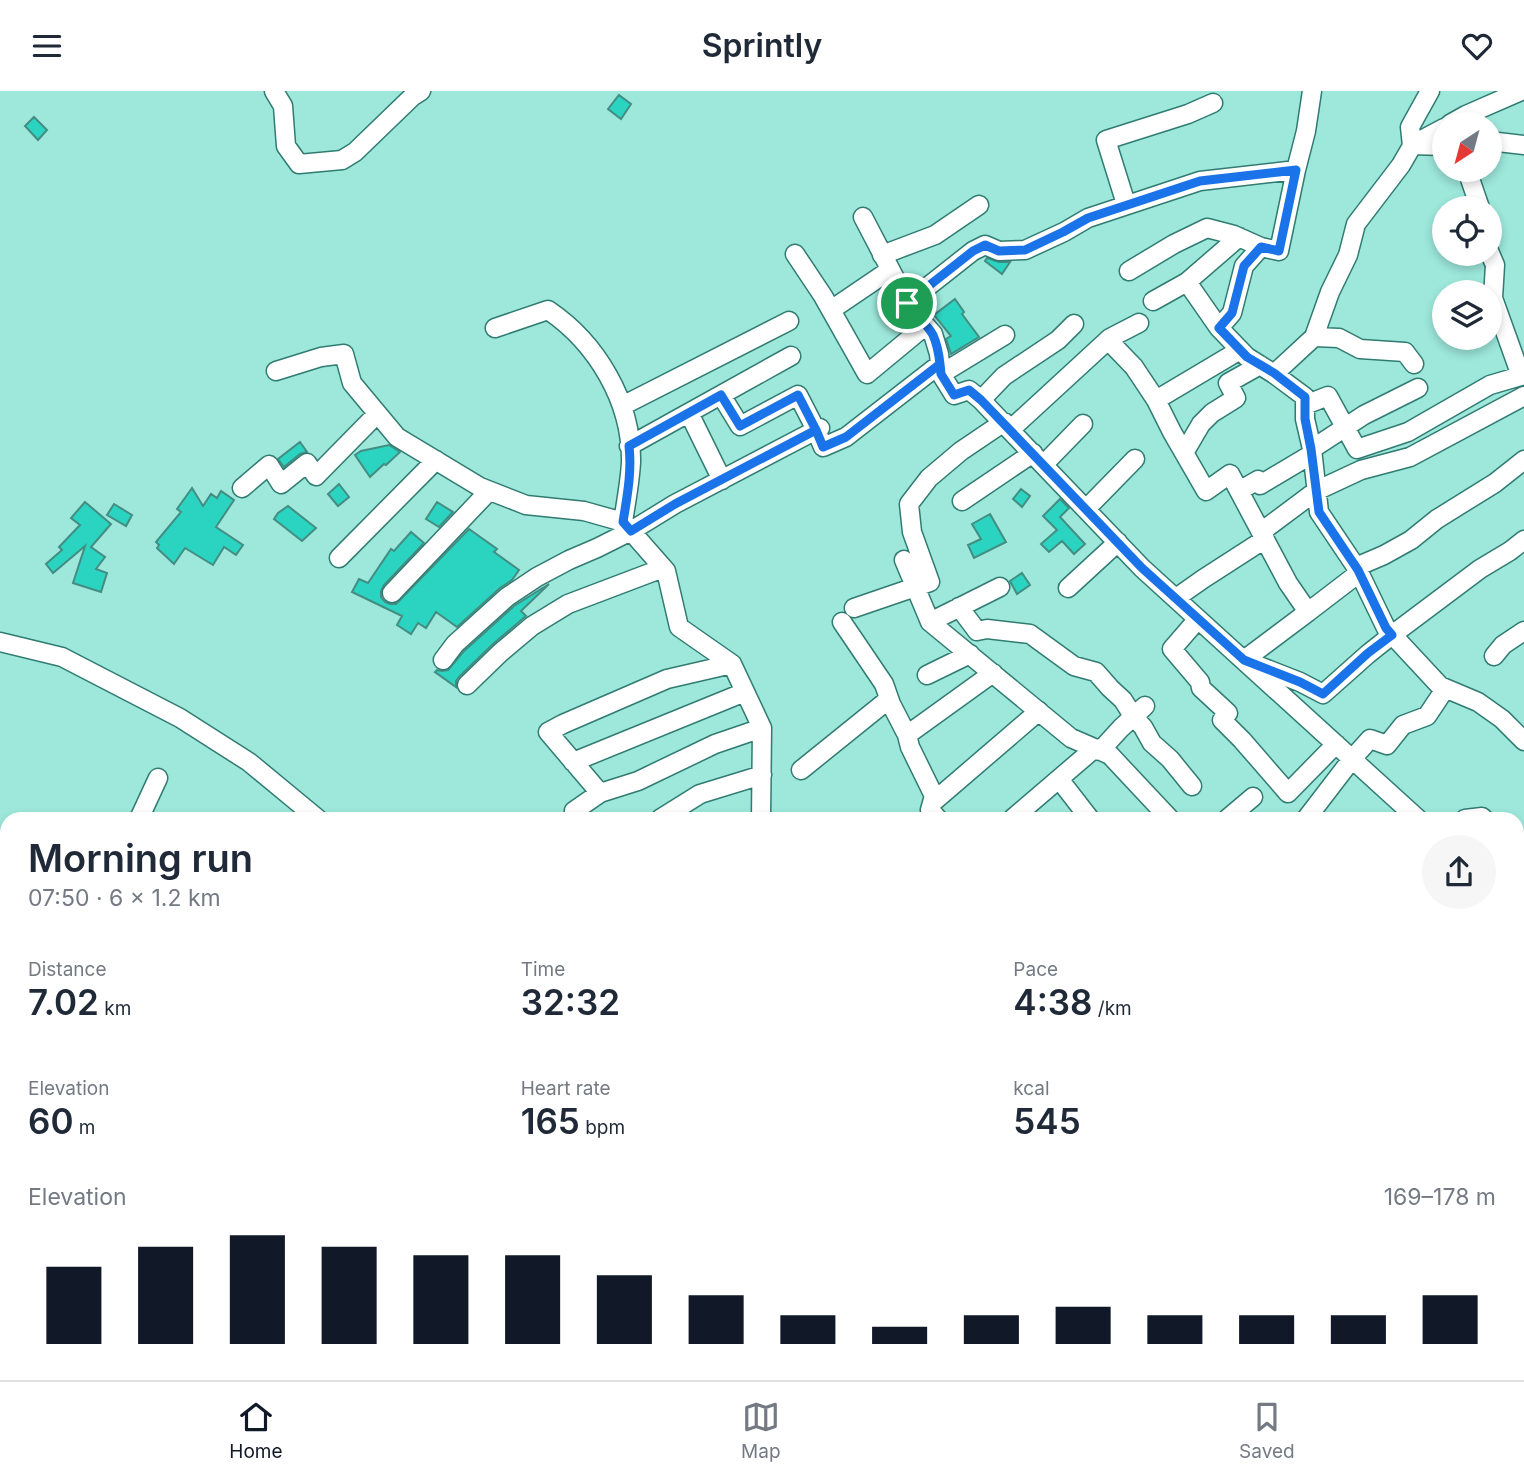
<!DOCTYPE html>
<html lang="en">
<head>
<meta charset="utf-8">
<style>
  body { margin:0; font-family:Inter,sans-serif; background:#f6f6f7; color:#1f2937; height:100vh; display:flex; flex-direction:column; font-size:26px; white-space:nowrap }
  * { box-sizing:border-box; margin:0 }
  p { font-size:23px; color:#747a83 }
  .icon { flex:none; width:38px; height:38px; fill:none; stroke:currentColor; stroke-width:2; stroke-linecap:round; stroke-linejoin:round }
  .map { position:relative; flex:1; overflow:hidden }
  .drawer { position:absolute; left:0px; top:721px; width:1524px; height:569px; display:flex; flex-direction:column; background:#fff; border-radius:21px 21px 0 0; box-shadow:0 4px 10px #0003 }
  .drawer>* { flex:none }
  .needle { width:46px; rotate:216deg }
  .buttons { position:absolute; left:1432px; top:21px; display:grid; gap:14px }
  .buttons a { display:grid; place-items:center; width:70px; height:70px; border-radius:50%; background:#fff; box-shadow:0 4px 10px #0003; font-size:35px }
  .pin { position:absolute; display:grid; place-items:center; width:60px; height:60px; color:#fff; margin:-30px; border:4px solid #fff; border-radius:50%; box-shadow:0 2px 7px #0007 }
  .round { display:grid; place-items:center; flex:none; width:74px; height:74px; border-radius:37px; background:#f6f6f7 }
  .head { display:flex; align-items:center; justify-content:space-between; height:119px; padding:0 28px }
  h1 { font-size:38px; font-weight:600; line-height:52px }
  .figures { display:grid; grid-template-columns:repeat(3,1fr); gap:10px; height:119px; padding:7px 28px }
  .figures div { display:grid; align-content:center }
  .figures b { font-size:35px; font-weight:600 }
  .figures small { font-size:19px; font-weight:400 }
  .figures p { font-size:19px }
  .chart { height:196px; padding:14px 28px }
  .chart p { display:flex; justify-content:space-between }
  .chart svg { width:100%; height:126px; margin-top:7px; stroke:#111827; stroke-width:6 }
  header { display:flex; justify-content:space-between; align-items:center; height:91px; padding:0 28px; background:#fff; font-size:32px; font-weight:600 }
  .menu { display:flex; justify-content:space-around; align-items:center; height:98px; border-top:2px solid #e0e1e3; background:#fff; font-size:19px; color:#747a83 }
  .menu a { display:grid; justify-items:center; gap:4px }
  .menu .current { color:#111827 }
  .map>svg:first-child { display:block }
  .built { fill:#87dccf }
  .building { fill:#2bd3c1; stroke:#438d82; stroke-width:2 }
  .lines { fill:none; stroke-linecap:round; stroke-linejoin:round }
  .minor-casing { stroke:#307b72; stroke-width:21 }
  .major-casing { stroke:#307b72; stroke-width:26 }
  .minor { stroke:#fff; stroke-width:18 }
  .major { stroke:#fff; stroke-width:23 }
  .route-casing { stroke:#fff; stroke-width:14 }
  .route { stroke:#1a73e8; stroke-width:9 }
</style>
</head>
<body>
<header><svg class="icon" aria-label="menu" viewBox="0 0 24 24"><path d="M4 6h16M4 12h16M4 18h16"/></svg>Sprintly<svg class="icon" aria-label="heart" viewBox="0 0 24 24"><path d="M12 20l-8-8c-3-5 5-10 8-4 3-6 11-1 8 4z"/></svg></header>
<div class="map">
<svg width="1524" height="1289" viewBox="0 0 1524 1289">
  <rect width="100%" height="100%" fill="#9de7db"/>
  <path class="built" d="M1517,1171L1524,1174V1289H1178L1169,1283H1517Z"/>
  <path class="building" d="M619,4L631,13L621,28L608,18Z
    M34,26L47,39L38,49L25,35Z
    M987,167L999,171H1010L1002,183L985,170Z
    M955,208L964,221L962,223L979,246L951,263L946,248L951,245L934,224Z
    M300,351L307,361L300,363L284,376L278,368Z
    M389,354L400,361L386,374L384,373L370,386L355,364L361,360Z
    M339,393L349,406L338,415L328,403Z
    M192,397L203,415L211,403L217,407L221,400L234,409L216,436L243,454L236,464L224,456L213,474L185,457L174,473L157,457L159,454L156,451L181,421L177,418Z
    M1021,398L1030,405L1022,416L1013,408Z
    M1060,408L1069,417L1060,426L1085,453L1074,463L1062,450L1049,461L1041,453L1057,439L1043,425Z
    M85,411L111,433L91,456L105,466L96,478L107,482L101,501L73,492L85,455L53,482L46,473L62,459L59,456L80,434L71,427Z
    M437,411L453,421L439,436L426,428Z
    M114,413L132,424L126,435L107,424Z
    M288,415L316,437L302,450L274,428L278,422Z
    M990,423L1006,451L974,467L968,454L981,448L972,433Z
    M469,438L497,458L494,461L519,479L512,489L500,497L457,536L436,521L426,537L418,532L411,543L397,534L402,525L352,501L359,488L368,492L391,458L394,460L411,441L424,452L384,494L381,500V506L385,511L390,513H396Z
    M1022,482L1030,494L1017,503L1010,490Z
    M549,493L521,520L526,525L493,553L459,586L456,590V596L435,581L437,579L442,580L448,579L463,561L514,515Z"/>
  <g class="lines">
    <defs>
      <path id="minor" d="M274,0L283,15L286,55L299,73L342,69L355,61L413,5L421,0
        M1450,33L1466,24L1521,0
        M1489,50L1524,54
        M1412,54L1444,37
        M1412,54L1444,55
        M1296,79L1306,40L1312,0
        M1467,79L1480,117
        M1126,113L1106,49L1188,23L1213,12
        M863,126L911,218L933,243L939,263L941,283L954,304L969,299L981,309L1142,477L1418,728
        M1489,160L1495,174L1493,207L1521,285
        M795,163L823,205L867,283L925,235
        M882,164L935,144L979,114
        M1129,180L1174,153L1207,137L1234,144L1261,156
        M1187,191L1219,237L1247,266L1274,283L1305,306V328L1312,358L1319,421L1358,479L1386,537L1440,595L1478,611L1502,628L1524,650
        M1153,210L1187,191L1239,146
        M907,212L973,160L985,154L999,160L1025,159L1064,141L1088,127L1200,90L1296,79L1279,160L1261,156L1244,175L1232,222L1219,237
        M831,219L890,179
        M495,237L548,219C597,252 632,311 631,371C630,391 626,411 623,431
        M1314,246L1330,201L1348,164L1356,133L1401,74L1412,55L1410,36L1430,0
        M1108,249L1134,276L1156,309L1172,341L1206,400L1230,383L1288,492L1308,521L1244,569
        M276,280L321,266L344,263L352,292L397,346L480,396L526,414L584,420L623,431L666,480L679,536L732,573L762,637L761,728
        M941,283L1005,244
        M1274,283L1314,246L1339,247L1360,258L1405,261L1414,273
        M721,304L740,335L798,304L816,339L823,356L846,346L940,273
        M981,309L1004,285L1058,249L1074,233
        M1156,309L1240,259
        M1305,314L1328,305L1357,358L1408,341L1490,294L1524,284
        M622,315L789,230
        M689,322L722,389
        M1011,338L1110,247L1139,232
        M629,355L791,265
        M1312,358L1364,324L1418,297
        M1184,362L1201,333L1212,322L1236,307L1228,292L1260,274
        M1044,373L1083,333
        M242,397L269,374L281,393L307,372L316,385L377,323
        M1239,400L1258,389L1260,394L1312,363
        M962,410L1033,362
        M1086,418L1135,368
        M1261,441L1316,400L1361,379L1410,366L1524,305
        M339,467L436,369
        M904,469L930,531L1071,647L1110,664L1170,728
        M1356,476L1384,464L1411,449L1437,428L1495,392L1524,369
        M1068,497L1118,451
        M392,502L489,400
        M1176,507L1203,488L1265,448
        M959,516L977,540L987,538L1030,543L1074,575L1096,581L1110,597L1123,609L1133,625L1143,636L1152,652L1170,668L1192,695
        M854,517L930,491L912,441L909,413L929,387L961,360L1004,331
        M1308,521L1359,482
        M1198,528L1172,558L1200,591L1201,597L1228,622L1222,629L1242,649L1288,702L1336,653
        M842,531L884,593L891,613L907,644L910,656L934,705L930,719L938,728
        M930,531L1000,496
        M0,551L62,566L180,627L249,671L318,728
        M1494,565L1503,554L1524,540
        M443,569L455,553L507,506L537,486L569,469L597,457L631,440L675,413L820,337
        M1254,573L1300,591L1323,603L1368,563L1392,544L1480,478L1510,460L1524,449
        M927,584L970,563
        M467,594L500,562L532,535L568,513L663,477
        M907,644L993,582
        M1100,660L1121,637L1145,615
        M573,671L745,601
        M801,679L889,608
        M1059,688L1090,728
        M600,702L638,690L715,653L762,637
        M932,712L1039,620
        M139,728L158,687
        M575,728L574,720L600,702L548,641L563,633L667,588L732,573
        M660,728L700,703L762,684
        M1012,728L1095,657
        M1227,728L1253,706
        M1306,728L1352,668L1370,648L1387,654L1403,634L1427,625L1445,598
        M1465,728L1482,726L1484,728
        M1517,757L1524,763
        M1517,806L1524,812
        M0,900L7,902
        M1517,976L1524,980
        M1517,1230L1524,1216
        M653,1283L657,1289
        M790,1283L794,1289
        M854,1283L860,1289
        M945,1283L954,1289
        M338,1289L344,1283
        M439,1289L446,1283
        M627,1289L635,1283
        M1275,1289L1277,1283
        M1490,1289L1493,1283"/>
      <path id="major" d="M0,830L7,833
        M1517,892L1524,886
        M1517,1155L1524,1158"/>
    </defs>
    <use href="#minor" class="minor-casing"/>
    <use href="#major" class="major-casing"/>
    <use href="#minor" class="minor"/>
    <use href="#major" class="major"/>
  </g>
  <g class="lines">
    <defs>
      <path id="route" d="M907,212C914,224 927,232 933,244C937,253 939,264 940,273L846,346L823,356L816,339L675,413L631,440L623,431C627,406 632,381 629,355L721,304L740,335L798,304L816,339L823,356L846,346L940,273L941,283L954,304L969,299L981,309L1142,477L1244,569L1300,591L1323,603L1368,562L1392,544L1386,537L1358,479L1319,421L1311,358L1305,328V306L1274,282L1247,266L1219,237L1232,222L1244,175L1261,156L1279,160L1296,79L1200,90L1088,127L1063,141L1025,159L999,160L985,154L973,160L907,212"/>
    </defs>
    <use href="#route" class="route-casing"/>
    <use href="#route" class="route"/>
  </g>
</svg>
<div class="buttons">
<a><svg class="needle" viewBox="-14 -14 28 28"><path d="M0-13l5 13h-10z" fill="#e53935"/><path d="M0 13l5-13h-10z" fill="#747a83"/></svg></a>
<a><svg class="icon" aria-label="locate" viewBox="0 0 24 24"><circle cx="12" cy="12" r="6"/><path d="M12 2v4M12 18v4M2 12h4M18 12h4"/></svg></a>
<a><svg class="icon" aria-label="layers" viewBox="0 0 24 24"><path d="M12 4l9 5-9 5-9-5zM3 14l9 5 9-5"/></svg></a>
</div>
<div class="pin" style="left:907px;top:212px;background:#1e9e55"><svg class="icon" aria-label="arrive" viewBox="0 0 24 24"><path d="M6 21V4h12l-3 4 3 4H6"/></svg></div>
<section class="drawer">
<div class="head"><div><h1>Morning run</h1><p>07:50 · 6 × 1.2 km</p></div><a class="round"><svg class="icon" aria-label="share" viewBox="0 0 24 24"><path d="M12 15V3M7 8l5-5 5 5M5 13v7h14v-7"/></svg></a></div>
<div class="figures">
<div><p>Distance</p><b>7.02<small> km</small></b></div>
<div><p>Time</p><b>32:32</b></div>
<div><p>Pace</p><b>4:38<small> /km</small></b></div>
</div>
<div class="figures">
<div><p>Elevation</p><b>60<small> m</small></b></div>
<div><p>Heart rate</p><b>165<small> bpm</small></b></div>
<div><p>kcal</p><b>545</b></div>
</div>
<div class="chart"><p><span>Elevation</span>169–178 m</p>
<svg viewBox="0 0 160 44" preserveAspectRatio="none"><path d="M5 44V17M15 44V10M25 44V6M35 44V10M45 44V13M55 44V13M65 44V20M75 44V27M85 44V34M95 44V38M105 44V34M115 44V31M125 44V34M135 44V34M145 44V34M155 44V27"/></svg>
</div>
</section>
</div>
<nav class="menu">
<a class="current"><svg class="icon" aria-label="home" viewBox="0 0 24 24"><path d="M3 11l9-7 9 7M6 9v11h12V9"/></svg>Home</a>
<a><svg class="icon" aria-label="map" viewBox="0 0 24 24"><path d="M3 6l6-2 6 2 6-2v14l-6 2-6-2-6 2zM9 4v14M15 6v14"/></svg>Map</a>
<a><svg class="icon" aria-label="saved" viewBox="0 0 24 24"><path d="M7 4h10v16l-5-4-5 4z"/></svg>Saved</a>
</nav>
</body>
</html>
